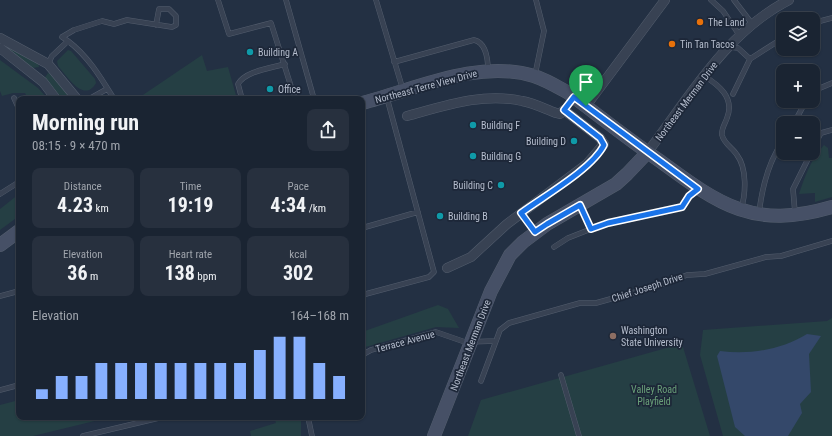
<!DOCTYPE html>
<html lang="en">
<head>
<meta charset="utf-8">
<style>
  body { margin:0; font-family:"Roboto Condensed",sans-serif; background:#27303e; color:#f1f3f6; height:100vh; display:flex; flex-direction:column; font-size:15px; white-space:nowrap }
  * { box-sizing:border-box; margin:0 }
  p { font-size:13px; color:#9fa4ac }
  .icon { flex:none; width:22px; height:22px; fill:none; stroke:currentColor; stroke-width:2; stroke-linecap:round; stroke-linejoin:round }
  .map { position:relative; flex:1; overflow:hidden }
  .panel { position:absolute; left:16px; top:96px; width:349px; height:324px; display:flex; flex-direction:column; background:#1a2432; border-radius:8px; box-shadow:0 1px 3px #0004,0 0 0 1px #38414d }
  .panel>* { flex:none }
  .fabs { position:absolute; left:776px; top:12px; display:grid; gap:8px }
  .fabs a { display:grid; place-items:center; width:44px; height:44px; border-radius:8px; background:#1a2432; box-shadow:0 1px 3px #0004,0 0 0 1px #38414d; font-size:20px }
  .pin { position:absolute; display:grid; place-items:center; width:34px; height:34px; color:#fff; margin:-41px -17px; border-radius:50% 50% 50% 0; rotate:-45deg; box-shadow:0 0 4px #0007 }
  .pin .icon { rotate:45deg }
  .round { display:grid; place-items:center; flex:none; width:42px; height:42px; border-radius:8px; background:#27303e }
  .summary { display:flex; align-items:center; justify-content:space-between; height:68px; padding:0 16px }
  h1 { font-size:22px; font-weight:700; line-height:30px }
  .stats { display:grid; grid-template-columns:repeat(3,1fr); gap:6px; height:68px; padding:4px 16px }
  .stats div { display:grid; align-content:center; border-radius:8px; background:#27303e; text-align:center }
  .stats b { font-size:20px; font-weight:700 }
  .stats small { font-size:11px; font-weight:400 }
  .stats p { font-size:11px }
  .chart { height:112px; padding:8px 16px }
  .chart p { display:flex; justify-content:space-between }
  .chart svg { width:100%; height:72px; margin-top:4px; stroke:#87b0ff; stroke-width:6 }
  .map>svg:first-child { display:block }
  .green { fill:#253f44 }
  .water { fill:#34486a }
  .lines { fill:none; stroke-linecap:round; stroke-linejoin:round }
  .lane-casing { stroke:#535d6d; stroke-width:5.5 }
  .street-casing { stroke:#535d6d; stroke-width:10 }
  .secondary-casing { stroke:#535d6d; stroke-width:14 }
  .lane { stroke:#384253; stroke-width:4.5 }
  .street { stroke:#384253; stroke-width:9 }
  .secondary { stroke:#465066; stroke-width:13 }
  .route-casing { stroke:#fff; stroke-width:8 }
  .route { stroke:#1a73e8; stroke-width:5 }
  .food-dot { fill:#e8710a; stroke:#1d2738; stroke-width:1.5 }
  .culture-dot { fill:#0f9aa8; stroke:#1d2738; stroke-width:1.5 }
  .education-dot { fill:#8d6e63; stroke:#1d2738; stroke-width:1.5 }
  .labels { text-anchor:middle; stroke-width:3.5; stroke-linejoin:round; paint-order:stroke }
  .poi-label { font-size:10px; fill:#b5bdcd; stroke:#1d2738; text-anchor:start }
  .street-label { font-size:10px; fill:#b5bdcd; stroke:#1d2738 }
  .park-label { font-size:10px; fill:#6aa079; stroke:#1d2738 }
</style>
</head>
<body>
<div class="map">
<svg width="832" height="436" viewBox="0 0 832 436">
  <rect width="100%" height="100%" fill="#233043"/>
  <path class="green" d="M0,42L38,63L39,67L33,68L0,45Z
    M68,50L71,51L95,79L96,83C84,104 67,76 58,66L57,61Z
    M202,55L207,71L228,67L237,99H137Z
    M0,60L38,88L48,99H28L25,93H13L2,96L0,91Z
    M48,73L50,74L72,99H63L44,79Z
    M824,145L828,148L829,158H832V197L815,202V193L799,194C805,176 811,159 824,145Z
    M19,194V216L0,230V209Z
    M438,305L448,309L459,328L436,327L362,348V332Z
    M832,318V436H723L700,355L703,330L827,321Z
    M677,345L683,347L710,436H468L481,400Z
    M19,400V417H111L33,436H0V405Z
    M274,417H301V436H251L250,431L276,423Z"/>
  <path class="water" d="M807,334L821,336L809,354L811,392L800,404L802,413L788,436H745L735,427L717,356L720,351C749,355 781,350 807,334Z"/>
  <g class="lines">
    <defs>
      <path id="lane" d="M218,0L229,34L271,23L295,99
        M286,0L314,99
        M376,0L403,90
        M711,0L723,11L740,36
        M734,0L753,25
        M813,23L832,18
        M68,41C88,56 101,78 114,99
        M730,47L738,48L750,59
        M394,62L474,40C487,43 488,60 488,71
        M48,64L52,56L68,41L62,37L74,30L102,21L114,24L127,20L172,27L176,25V16L169,9H159L156,25
        M535,75L544,31L536,0
        M704,76C719,85 735,98 727,118C725,124 721,129 722,135C724,144 733,148 737,155C747,168 746,194 741,209
        M813,91L832,83
        M733,94L750,59L783,38
        M14,98L19,109
        M89,99L107,89
        M242,99L238,84C245,71 271,68 285,64
        M794,123L806,101
        M813,148L821,133L832,130
        M0,194L19,182
        M580,206L591,229L608,223L682,207L689,196L698,189
        M521,213L534,231
        M759,213C762,188 768,162 783,141
        M795,213L793,189L811,153
        M362,228L418,212
        M554,247L568,238L591,229
        M362,295L429,277L434,272L387,98
        M0,296L19,291
        M362,355L371,350L436,332L465,342L496,341L500,330L509,323L580,303H596L661,285L687,275L705,274L766,257L781,256L832,241
        M561,375L579,436
        M481,381L496,341
        M0,390L19,385
        M308,417L312,436
        M83,436L163,417"/>
      <path id="street" d="M0,38L48,64L77,99
        M0,48L43,82L56,99
        M586,106L665,0
        M407,116C444,106 483,92 522,101C534,103 545,109 556,113L560,114L564,110L600,138L604,144L587,164L507,224L471,257L447,268
        M647,153C688,99 726,32 789,0"/>
      <path id="secondary" d="M362,103C416,89 478,59 534,76C546,80 556,86 567,92C598,115 628,139 660,161C720,205 754,230 832,207
        M0,245L19,231
        M434,436L491,291L510,255L523,242L547,224L616,184L627,174L647,153"/>
    </defs>
    <use href="#lane" class="lane-casing"/>
    <use href="#street" class="street-casing"/>
    <use href="#secondary" class="secondary-casing"/>
    <use href="#lane" class="lane"/>
    <use href="#street" class="street"/>
    <use href="#secondary" class="secondary"/>
  </g>
  <g class="lines">
    <defs>
      <path id="route" d="M574,97L698,189L689,196L682,207L608,223L591,229L580,205L547,224L535,232L521,213C544,196 592,169 604,145L600,138L564,110Z"/>
    </defs>
    <use href="#route" class="route-casing"/>
    <use href="#route" class="route"/>
  </g>
  <g class="food-dot">
    <circle cx="700" cy="22" r="4"/>
    <circle cx="672" cy="44" r="4"/>
  </g>
  <g class="culture-dot">
    <circle cx="250" cy="52" r="4"/>
    <circle cx="270" cy="89" r="4"/>
    <circle cx="473" cy="125" r="4"/>
    <circle cx="574" cy="141" r="4"/>
    <circle cx="473" cy="156" r="4"/>
    <circle cx="501" cy="185" r="4"/>
    <circle cx="440" cy="216" r="4"/>
  </g>
  <circle class="education-dot" cx="613" cy="336" r="4"/>
  <g class="labels">
    <g class="poi-label">
      <text x="708" y="26">The Land</text>
      <text x="680" y="48">Tin Tan Tacos</text>
      <text x="258" y="56">Building A</text>
      <text x="278" y="93">Office</text>
      <text x="481" y="129">Building F</text>
      <text x="566" y="145" text-anchor="end">Building D</text>
      <text x="481" y="160">Building G</text>
      <text x="493" y="189" text-anchor="end">Building C</text>
      <text x="448" y="220">Building B</text>
      <text x="621" y="334">Washington<tspan x="621" dy="12">State University</tspan></text>
    </g>
    <g class="street-label">
      <text transform="translate(426 86) rotate(-15)" y="4">Northeast Terre View Drive</text>
      <text transform="translate(686 101) rotate(-53)" y="4">Northeast Merman Drive</text>
      <text transform="translate(647 287) rotate(-18)" y="4">Chief Joseph Drive</text>
      <text transform="translate(405 341) rotate(-15)" y="4">Terrace Avenue</text>
      <text transform="translate(470 345) rotate(-69)" y="4">Northeast Merman Drive</text>
    </g>
    <g class="park-label">
      <text x="654" y="393">Valley Road<tspan x="654" dy="12">Playfield</tspan></text>
    </g>
  </g>
</svg>
<div class="fabs">
<a><svg class="icon" aria-label="layers" viewBox="0 0 24 24"><path d="M12 4l9 5-9 5-9-5zM3 14l9 5 9-5"/></svg></a>
<a>+</a>
<a>−</a>
</div>
<div class="pin" style="left:586px;top:106px;background:#1e9e55"><svg class="icon" aria-label="arrive" viewBox="0 0 24 24"><path d="M6 21V4h12l-3 4 3 4H6"/></svg></div>
<section class="panel">
<div class="summary"><div><h1>Morning run</h1><p>08:15 · 9 × 470 m</p></div><a class="round"><svg class="icon" aria-label="share" viewBox="0 0 24 24"><path d="M12 15V3M7 8l5-5 5 5M5 13v7h14v-7"/></svg></a></div>
<div class="stats">
<div><p>Distance</p><b>4.23<small> km</small></b></div>
<div><p>Time</p><b>19:19</b></div>
<div><p>Pace</p><b>4:34<small> /km</small></b></div>
</div>
<div class="stats">
<div><p>Elevation</p><b>36<small> m</small></b></div>
<div><p>Heart rate</p><b>138<small> bpm</small></b></div>
<div><p>kcal</p><b>302</b></div>
</div>
<div class="chart"><p><span>Elevation</span>164–168 m</p>
<svg viewBox="0 0 160 44" preserveAspectRatio="none"><path d="M5 44V38M15 44V30M25 44V30M35 44V22M45 44V22M55 44V22M65 44V22M75 44V22M85 44V22M95 44V22M105 44V22M115 44V14M125 44V6M135 44V6M145 44V22M155 44V30"/></svg>
</div>
</section>
</div>
</body>
</html>
